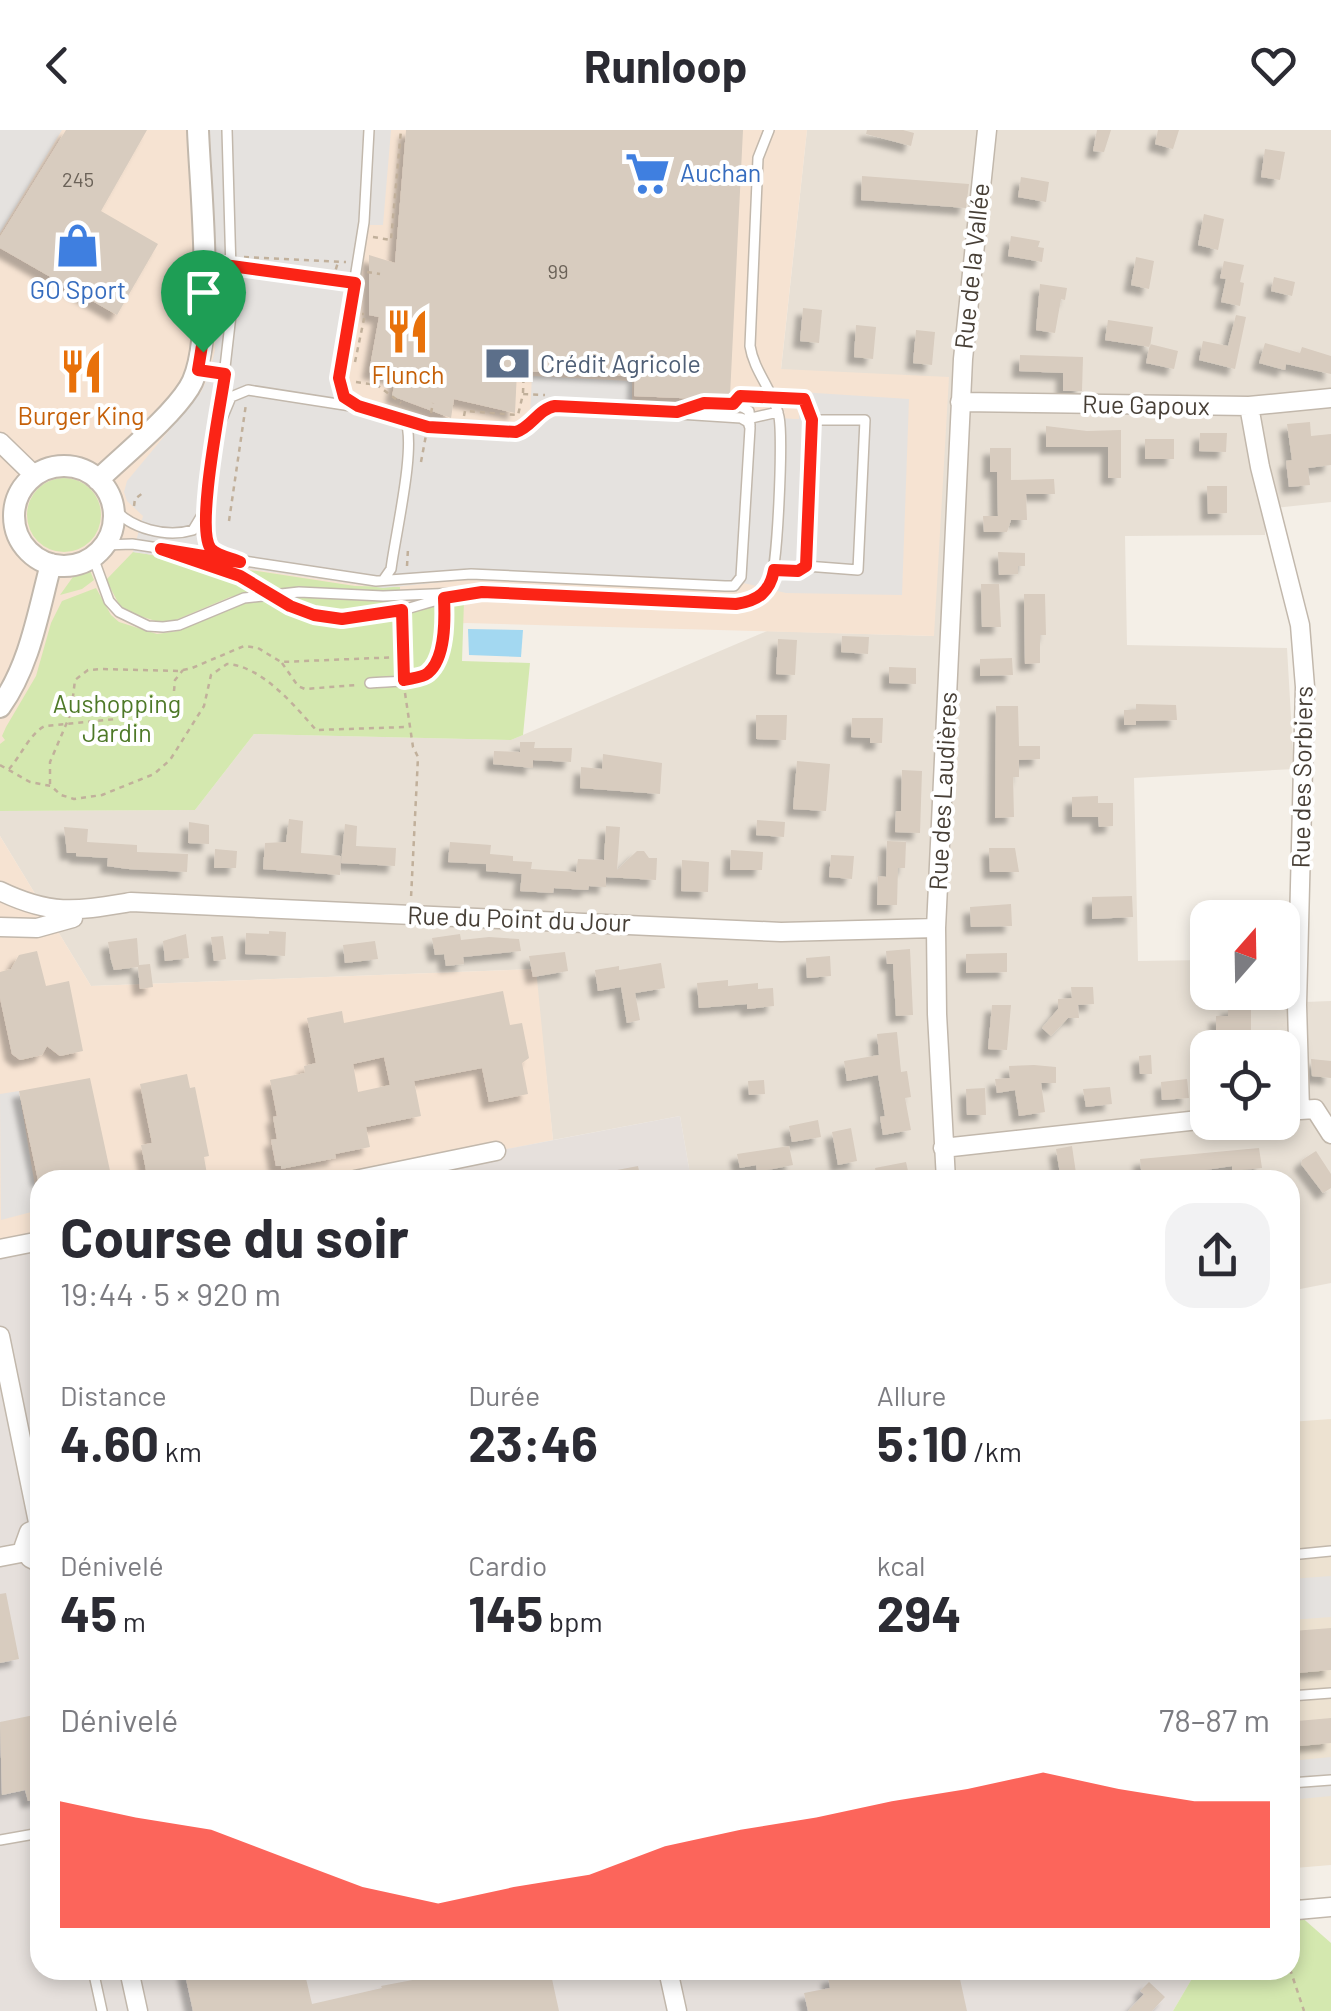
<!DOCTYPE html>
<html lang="fr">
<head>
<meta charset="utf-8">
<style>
  body { margin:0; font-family:Barlow,sans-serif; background:#f2f2f3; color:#2b2b33; height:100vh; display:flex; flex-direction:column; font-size:38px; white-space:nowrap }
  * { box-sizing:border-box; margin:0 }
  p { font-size:32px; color:#7c7c81 }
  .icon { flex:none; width:55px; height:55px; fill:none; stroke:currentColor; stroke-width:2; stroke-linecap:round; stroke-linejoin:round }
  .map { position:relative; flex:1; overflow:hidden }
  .side { position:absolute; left:30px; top:1040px; width:1270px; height:810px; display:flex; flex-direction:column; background:#fff; border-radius:30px; box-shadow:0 5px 15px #0003 }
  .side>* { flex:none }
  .needle { width:65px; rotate:20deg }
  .controls { position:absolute; left:1190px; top:770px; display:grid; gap:20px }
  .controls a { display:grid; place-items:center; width:110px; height:110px; border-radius:20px; background:#fff; box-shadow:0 5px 15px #0003; font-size:50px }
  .pin { position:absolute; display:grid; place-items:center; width:85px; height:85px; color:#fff; margin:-102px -42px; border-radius:50% 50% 50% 0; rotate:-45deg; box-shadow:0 0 10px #0007 }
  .pin .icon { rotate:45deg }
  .round { display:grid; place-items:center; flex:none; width:105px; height:105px; border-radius:30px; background:#f2f2f3 }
  .summary { display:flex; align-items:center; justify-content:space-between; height:170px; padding:0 30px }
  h1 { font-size:55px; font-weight:700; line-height:75px }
  .metrics { display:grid; grid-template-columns:repeat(3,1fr); gap:15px; height:170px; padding:10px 30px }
  .metrics div { display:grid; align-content:center }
  .metrics b { font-size:50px; font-weight:700 }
  .metrics small { font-size:28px; font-weight:400 }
  .metrics p { font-size:28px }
  .chart { height:280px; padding:20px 30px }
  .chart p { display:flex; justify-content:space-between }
  .chart svg { width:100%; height:180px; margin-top:10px; fill:#fb2416; opacity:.7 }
  header { display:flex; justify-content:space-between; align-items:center; height:130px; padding:0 30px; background:#fff; font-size:45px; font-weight:700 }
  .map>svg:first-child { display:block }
  .residential { fill:#e8e0d5; fill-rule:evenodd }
  .commercial { fill:#f6e3d2 }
  .industrial { fill:#e6e0dc }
  .education { fill:#ede2d1 }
  .green { fill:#d4e8af }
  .parking { fill:#e5e2df }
  .water { fill:#a3d8f1 }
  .building { fill:#d8ccbf; fill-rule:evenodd; filter:url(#shadow) }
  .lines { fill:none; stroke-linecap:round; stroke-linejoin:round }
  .service-casing { stroke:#c2b8ac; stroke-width:12 }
  .minor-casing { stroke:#c2b8ac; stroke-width:21 }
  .tertiary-casing { stroke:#c2b8ac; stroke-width:24 }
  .path { stroke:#c1b09b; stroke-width:2.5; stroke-dasharray:5 5; stroke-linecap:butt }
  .service { stroke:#fff; stroke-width:9 }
  .minor { stroke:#fff; stroke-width:18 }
  .tertiary { stroke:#fff; stroke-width:20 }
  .route-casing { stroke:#fff; stroke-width:20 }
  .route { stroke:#fb2416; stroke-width:12 }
  .labels { text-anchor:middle; stroke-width:8; stroke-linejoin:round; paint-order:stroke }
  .number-label { font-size:20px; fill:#6b6258 }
  .shop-label { font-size:25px; fill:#366cbe; stroke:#fff; text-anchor:start }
  .street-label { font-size:25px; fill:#473f36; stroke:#fff }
  .service-label { font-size:25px; fill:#4e5e75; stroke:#fff; text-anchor:start }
  .food-label { font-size:25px; fill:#c56008; stroke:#fff }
  .park-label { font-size:25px; fill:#4e7928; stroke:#fff }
</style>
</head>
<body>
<header><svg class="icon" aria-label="back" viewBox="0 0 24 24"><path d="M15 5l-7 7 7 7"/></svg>Runloop<svg class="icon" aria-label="heart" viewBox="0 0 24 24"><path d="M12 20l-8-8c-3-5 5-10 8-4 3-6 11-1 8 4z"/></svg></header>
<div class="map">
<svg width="1331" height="1881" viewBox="0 0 1331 1881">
  <defs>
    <filter id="shadow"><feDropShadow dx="-7" dy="7" stdDeviation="2.5" flood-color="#0004"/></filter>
  </defs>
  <rect width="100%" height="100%" fill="#f4efe7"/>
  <path class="residential" d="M807,0H1331V372L1265,379V405L1125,406L1127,515L1287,518L1294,639L1134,648L1138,831L1207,830L1208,862H1282L1283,829H1289L1305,872L1331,871V1153L1290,1161V1050H691L680,986L553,1010L535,839L91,856L0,706V681L195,680L254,604L511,610L767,501L933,506L781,240ZM1208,918H1282V992H1208Z"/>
  <path class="commercial" d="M0,0H807L781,239L949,247L934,506L467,493L55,519L0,639Z
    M0,706L91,856L536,839L553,1010L355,1050H40V1111L0,1119Z"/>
  <path class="industrial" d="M680,986L691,1050H355L496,1021Z
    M40,1111V1840H1197L1173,1881H0V1119Z"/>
  <path class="education" d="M1331,1289V1735L1295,1738L1290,1731V1292Z"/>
  <path class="green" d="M27 385a37 37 0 1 1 74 0a37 37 0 1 1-74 0Z
    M133,422C164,426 235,441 256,462L230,467L171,492H159L130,483L120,476L106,450Z
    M224,436L355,456L400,457V461L275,459Z
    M89,438L94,450L82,459L60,465L75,444Z
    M96,458L111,485L119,492L157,504L178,501L238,475L269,469C340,518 391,475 464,471L462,531L530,533L523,605L511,610L254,604L195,680L0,681V614L5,610L2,606L6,597L36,546L51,493L62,471Z
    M296,466L399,470V475C358,486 324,487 285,468Z
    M1290,1777L1331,1813V1881H1173L1197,1840H1290Z"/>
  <path class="parking" d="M0,0H62L0,103Z
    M210,0H391L383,95H368L343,248L344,255L354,268L439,291L504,294L523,292L530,285L532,246L632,251V276L794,289H799L800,262L909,269L902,465L786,463L739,452L471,449L383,458L133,422L143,386L127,371L124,362L127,351L201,262L209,245L215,220Z
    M19,961L39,1080L1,1090L0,964Z
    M1331,1446V1487L1290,1490V1449Z
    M1331,1627V1666L1290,1670V1631Z"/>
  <path class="water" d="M468,499L523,500L521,527L469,525Z"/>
  <path class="building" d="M66,0H147L101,81L158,114L117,185L0,118V107Z
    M406,0H743L730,266L701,269L634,266L635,246L517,241L515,283L454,269L451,288L392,266L396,248L369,242L379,187L369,185V125L395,133Z
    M867,0H903L914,3L911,16L866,4Z
    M1097,0H1111L1104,22L1093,21Z
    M1158,0H1179L1173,19L1155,14Z
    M1265,19L1285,22L1280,50L1261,47Z
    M862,46L969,54L966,78L861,70Z
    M1021,47L1049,52L1046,72L1018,67Z
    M1204,84L1224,89L1218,120L1198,115Z
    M1011,106L1040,111L1038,117L1044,118L1042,132L1008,126Z
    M1136,127L1154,131L1149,159L1131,155Z
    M1224,131L1244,135L1240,152L1244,153L1240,176L1221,172L1226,149L1220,148Z
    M1274,147L1295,152L1292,166L1271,161Z
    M1040,154L1067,158L1065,170L1061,169L1055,203L1036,200Z
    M803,178L822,180L819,213L800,211Z
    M1236,185L1246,187L1235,239L1199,230L1203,211L1228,216Z
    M1108,190L1153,197L1150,217L1105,210Z
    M856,195L876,197L873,229L854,227Z
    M916,200L935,202L932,235L913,233Z
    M1265,213L1300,223L1302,217L1331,226V244L1286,234L1285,240L1259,233Z
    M1150,214L1178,221L1174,239L1146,233Z
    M1020,225L1083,227L1082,261H1063V243L1019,241Z
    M1310,292L1311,306L1331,304V335L1308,338L1310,355L1289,357L1286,331L1292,330L1287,294Z
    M1046,296L1087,301L1121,300V348H1108V317H1046Z
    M1200,303H1227L1226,322L1199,321Z
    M1145,309H1174V329H1145Z
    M990,318H1011V350L1054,349L1055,364H1026L1027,390H1011L1007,402H984L983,386H998L997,342H990Z
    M1207,356H1227V383L1208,384Z
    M998,422L1025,423V436H1018V444L999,445Z
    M981,454H999L1001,497H982Z
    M1024,464H1045L1046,505H1040V533L1025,534Z
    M842,506L869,507L868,524L841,522Z
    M778,509L797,510L795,545L776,544Z
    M1012,528L1013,545L980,546V529Z
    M889,537L916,538V554L889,553Z
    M1136,574L1176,575L1177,590L1136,591V595H1124V580H1136Z
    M996,576H1018L1019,616H1040V629L1019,630V647H1013L1014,687L995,688Z
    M756,585H787L786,610L756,609Z
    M852,588H883L882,613H870V608L851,607Z
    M520,612H535L534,618H572L571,632L533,630V638L493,634L494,621L520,622Z
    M603,624L662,633L660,664L580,658L581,637L602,639Z
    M797,631L830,634L826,681L793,679Z
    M902,640L922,641L920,703L895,702L896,681H901Z
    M1098,666V673H1113V696L1099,697L1098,687H1072V667Z
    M289,689L303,691L301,723L341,726L340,745L263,739L265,713L286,712Z
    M757,690L785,692L784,707L756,705Z
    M189,692L209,695V714L188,713Z
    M345,694L357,696L356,716L396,718L395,736L341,733Z
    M606,696L620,697L617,740L637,721H644L649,728H657L656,750L606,747V757L589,756L588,760L554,758L553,763L520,761L522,744L486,741V734L448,732L450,712L491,715L490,724L513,726V731L532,732L531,739L576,742L578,729L604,730Z
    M64,697L88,699L87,712L137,715V722L188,724L187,742L128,739L107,736L108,728L76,726V723H67Z
    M887,711L906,712L905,738H898L897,775H877L878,746L886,747Z
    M989,718H1015L1019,742H990Z
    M215,719L237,721L236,738H214Z
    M731,720L763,722L762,740H730Z
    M831,725L854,726L852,749L829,747Z
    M682,730L709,732L708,762L681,761Z
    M1132,766L1133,787L1092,789V767Z
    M1011,774L1012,796L971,797L970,777Z
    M269,801L286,802L285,826L245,824L246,803L269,804Z
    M186,804L189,828L165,831L163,811Z
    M460,804L461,810L489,807L519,809L521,821L463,827L464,834L446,836L444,824L435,825L432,808Z
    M223,806L226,829L214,831L211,807Z
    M137,808L139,835L150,834L153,857L140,859L138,837L114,840L111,830L108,812Z
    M375,811L378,829L345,833L343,815Z
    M910,819L913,885L896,886L893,834H887L886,821Z
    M37,821L46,856L69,851L83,921L60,926L47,916L42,925L20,930L12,924L0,868V842L11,839L19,825Z
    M565,822L568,841L533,847L529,826Z
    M1007,823V842L966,843V824Z
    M830,826L831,846L807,848L806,828Z
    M661,833L665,858L635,863L640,890L627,893L621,857L598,861L595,840L619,836V840Z
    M728,850V856L758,853V859L773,858L774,876L747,879V874L699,878L697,853Z
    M1071,857H1093L1094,874L1078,875L1079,888H1068L1051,906L1042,898L1058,879V869L1072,868Z
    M503,861L510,895L522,893L529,928L522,933L528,964L489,972L482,938L414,951L421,986L366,997L370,1017L335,1024L336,1028L281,1039V1036H276L271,1010L277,1009L273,987L277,986L270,950L305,943L304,936L316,933L307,888L342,881L344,893ZM384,927L390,955L358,962L353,934Z
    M1238,862H1251V903H1216V886H1228V877H1238Z
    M992,875H1011L1007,920L988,919Z
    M897,902L901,942L907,941L911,967L905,968L911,1000L883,1005L880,987L885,986L878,945L847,951L844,931L879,925L877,904Z
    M1151,925L1152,944H1140L1139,926Z
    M1311,929L1331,931V948L1312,946Z
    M1034,935L1056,937V953H1041L1045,982L1019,986L1015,960L997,963L995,949L1010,948L1009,936Z
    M187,944L190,958L195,957L209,1026L204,1027L208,1050H148L141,1015L152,1013L140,954Z
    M90,948L112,1050H38L19,961Z
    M1187,949L1189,968L1162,970L1161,952Z
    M764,950L765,964L749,965L748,951Z
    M1110,957L1112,974L1086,977L1083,959Z
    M985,958L986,985H967L966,959Z
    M818,990L821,1007L792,1012L789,996Z
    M851,998L857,1031L838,1035L832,1002Z
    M789,1016L793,1035L757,1042L756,1035L740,1038L737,1024Z
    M1072,1016L1077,1050H1061L1056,1019Z
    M1259,1018L1262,1038L1232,1041V1036L1166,1046V1049L1142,1050L1140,1029Z
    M1316,1021L1331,1044V1058L1323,1063L1301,1034L1302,1030Z
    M906,1032L910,1050H877L875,1038Z
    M638,1036L641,1050H597L596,1044Z
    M6,1463L19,1529L0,1533V1464Z
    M1331,1498V1540L1297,1543L1293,1501Z
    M34,1585L40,1613V1669L28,1671L25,1660L2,1665L0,1592Z
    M1331,1588V1613L1300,1616L1297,1591Z
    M184,1840H304L312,1874L382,1858L381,1856L465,1840H550L559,1881H193Z
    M846,1840H958L967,1881H808L804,1863L830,1858L828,1847L846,1843Z
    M1149,1852L1165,1867L1152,1881H1128L1144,1864L1140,1861Z"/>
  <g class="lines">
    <defs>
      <path id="service" d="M351,273L344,267L339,248L364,92L369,0
        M220,281L232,176L227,0
        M683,282C705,276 728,267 749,281L750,296
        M747,289L778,282
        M113,377C130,399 167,408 193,400L205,380L217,302
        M205,388L208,414L222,425
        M105,415L132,414L376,451L471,444L725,456H734L741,447L750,298L748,292L741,288L555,276L543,280L521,301L439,298L383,281L248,260L231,267L216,303
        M183,426C201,435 222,438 241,447C291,471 311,496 372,487C400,483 427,471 455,466
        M93,427L109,471L119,482L148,496L163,497L179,495L244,468L299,462L383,466L482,462L737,474C750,472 762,469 769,457C778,442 783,307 779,287C774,261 754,242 750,216L758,28L769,0
        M773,440L798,441L806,436L858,440L865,290H813L806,436
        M384,449L391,439C395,406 417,314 405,290
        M370,553C387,551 411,553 426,545C444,535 445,487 444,468
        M1290,1425L1331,1421
        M1290,1566L1331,1563
        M1290,1653L1331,1650
        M0,1710L40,1703
        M93,1840L102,1881"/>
      <path id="minor" d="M960,272L1249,276L1331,268
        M1249,276L1260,337L1300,495L1305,557L1297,875L1300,980L1315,979L1331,1004
        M0,312L35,346
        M0,761C52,786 76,781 131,772L781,802L936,798
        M0,797L37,798L73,788
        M943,1018L1208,989
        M355,1050L496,1021
        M946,1050L937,884L936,798L963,229L987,0
        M0,1119L40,1111
        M0,1206L39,1397
        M40,1397L29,1402L24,1416L30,1428L40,1433
        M0,1427L26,1422
        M1290,1774L1297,1780L1331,1777
        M129,1840L138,1881
        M668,1840L677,1881"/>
      <path id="tertiary" d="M14 386a50 50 0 1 1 100 0a50 50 0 1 1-100 0Z
        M98,350C125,324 170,288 189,258C217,215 200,57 198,0
        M0,577C30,535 38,483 51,434"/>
    </defs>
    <use href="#service" class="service-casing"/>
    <use href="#minor" class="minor-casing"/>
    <use href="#tertiary" class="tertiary-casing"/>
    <path class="path" d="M373,107L391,110L401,0
      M244,127L346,132
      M245,138L341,151
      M367,142L380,144
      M333,149L338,132
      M355,232L365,184H362
      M356,252L377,255L401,273
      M523,263L524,235
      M787,267L804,269L807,278
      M431,283L433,273
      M464,286L465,281L518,285L523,264L545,265
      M421,332L426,305
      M134,376L135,369L144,362
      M229,391L246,274
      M407,436L408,419
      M402,493L404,540
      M282,533L298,556L305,559L356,555
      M174,561L175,550L183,540
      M405,563L413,617L418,627L411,768
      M0,635L30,652L51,656L61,665L74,669L102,665L154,644L170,630L204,576L211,545L227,534C262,536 295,576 316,600L407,597
      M9,639C21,626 30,603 45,596L117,589
      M50,654V632L71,583L75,550L88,540L103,539L178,541L192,538L244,516L258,518L281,532L401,527
      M1290,1839L1304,1881"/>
    <use href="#service" class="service"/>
    <use href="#minor" class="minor"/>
    <use href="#tertiary" class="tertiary"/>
  </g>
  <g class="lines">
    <defs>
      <path id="route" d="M202,132L355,153L339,248L344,267L358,276L428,297L516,302C532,297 538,279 555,276L677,282L704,273L733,274L740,266L804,269L812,290L806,436L798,441L774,440C770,462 758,471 736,474L482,462L444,468C445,489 446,528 428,543C422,548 412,548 404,550L402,480L342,489L314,485L290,476L240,446L161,419L240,432C231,428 218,426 211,419C195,400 221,274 225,244L198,240L204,203Z"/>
    </defs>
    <use href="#route" class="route-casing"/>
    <use href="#route" class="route"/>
  </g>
  <defs>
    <symbol id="supermarket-bare" viewBox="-9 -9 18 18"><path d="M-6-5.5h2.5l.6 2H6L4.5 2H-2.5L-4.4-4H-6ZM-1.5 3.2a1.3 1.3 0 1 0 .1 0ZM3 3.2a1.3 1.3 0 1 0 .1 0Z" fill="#3f7fe0" stroke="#fff" stroke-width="2.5" paint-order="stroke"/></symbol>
    <symbol id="shop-bare" viewBox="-9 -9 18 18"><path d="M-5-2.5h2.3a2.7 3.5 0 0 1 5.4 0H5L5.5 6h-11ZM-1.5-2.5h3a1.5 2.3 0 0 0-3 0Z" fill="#3f7fe0" stroke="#fff" stroke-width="2.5" paint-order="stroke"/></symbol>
    <symbol id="restaurant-bare" viewBox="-9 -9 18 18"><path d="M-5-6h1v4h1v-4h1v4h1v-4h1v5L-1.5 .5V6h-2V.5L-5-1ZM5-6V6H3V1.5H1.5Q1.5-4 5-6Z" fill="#e8710a" stroke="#fff" stroke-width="2.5" paint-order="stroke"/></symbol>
    <symbol id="bank-bare" viewBox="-9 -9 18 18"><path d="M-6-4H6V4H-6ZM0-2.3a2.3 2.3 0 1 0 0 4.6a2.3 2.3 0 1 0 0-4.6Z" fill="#5c6f8a" stroke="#fff" stroke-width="2.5" paint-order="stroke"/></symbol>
  </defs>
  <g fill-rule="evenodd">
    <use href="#supermarket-bare" x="616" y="12" width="63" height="63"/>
    <use href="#shop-bare" x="46" y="84" width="63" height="63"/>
    <use href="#restaurant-bare" x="376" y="170" width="63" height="63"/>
    <use href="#bank-bare" x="476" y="202" width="63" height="63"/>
    <use href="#restaurant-bare" x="50" y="210" width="63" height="63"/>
  </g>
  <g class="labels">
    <g class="number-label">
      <text x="78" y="57">245</text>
      <text x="558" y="149">99</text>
    </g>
    <g class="shop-label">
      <text x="680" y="52">Auchan</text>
      <text x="78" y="169" text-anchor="middle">GO Sport</text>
    </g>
    <g class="street-label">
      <text transform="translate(972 136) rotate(-84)" y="9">Rue de la Vallée</text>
      <text transform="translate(1146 275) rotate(1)" y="9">Rue Gapoux</text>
      <text transform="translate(1302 647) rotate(-89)" y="9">Rue des Sorbiers</text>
      <text transform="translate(943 661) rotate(-87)" y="9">Rue des Laudières</text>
      <text transform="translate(519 789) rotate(2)" y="9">Rue du Point du Jour</text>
    </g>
    <g class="service-label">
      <text x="540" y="243">Crédit Agricole</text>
    </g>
    <g class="food-label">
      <text x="408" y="254">Flunch</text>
      <text x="81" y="295">Burger King</text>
    </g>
    <g class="park-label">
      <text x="117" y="583">Aushopping<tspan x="117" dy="29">Jardin</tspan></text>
    </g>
  </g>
</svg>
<div class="controls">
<a><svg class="needle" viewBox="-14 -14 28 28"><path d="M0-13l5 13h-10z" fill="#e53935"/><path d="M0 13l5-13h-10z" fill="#7c7c81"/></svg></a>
<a><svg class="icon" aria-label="locate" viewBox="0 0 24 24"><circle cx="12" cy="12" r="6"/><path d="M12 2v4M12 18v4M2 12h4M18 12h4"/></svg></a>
</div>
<div class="pin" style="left:203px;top:222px;background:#1e9e55"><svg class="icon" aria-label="arrive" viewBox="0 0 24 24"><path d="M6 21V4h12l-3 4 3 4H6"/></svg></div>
<section class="side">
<div class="summary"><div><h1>Course du soir</h1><p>19:44 · 5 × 920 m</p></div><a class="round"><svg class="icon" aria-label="share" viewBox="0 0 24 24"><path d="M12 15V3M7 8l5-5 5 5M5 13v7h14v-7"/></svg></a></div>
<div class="metrics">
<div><p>Distance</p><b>4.60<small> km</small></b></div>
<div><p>Durée</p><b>23:46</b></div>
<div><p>Allure</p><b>5:10<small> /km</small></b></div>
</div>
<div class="metrics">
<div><p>Dénivelé</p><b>45<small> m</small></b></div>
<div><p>Cardio</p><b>145<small> bpm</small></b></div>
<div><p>kcal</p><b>294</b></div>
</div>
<div class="chart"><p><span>Dénivelé</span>78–87 m</p>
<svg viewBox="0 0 160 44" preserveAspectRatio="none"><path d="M0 44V13L10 17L20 20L30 27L40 34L50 38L60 34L70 31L80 24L90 20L100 17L110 13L120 10L130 6L140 10L150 13L160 13V44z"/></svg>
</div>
</section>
</div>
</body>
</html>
